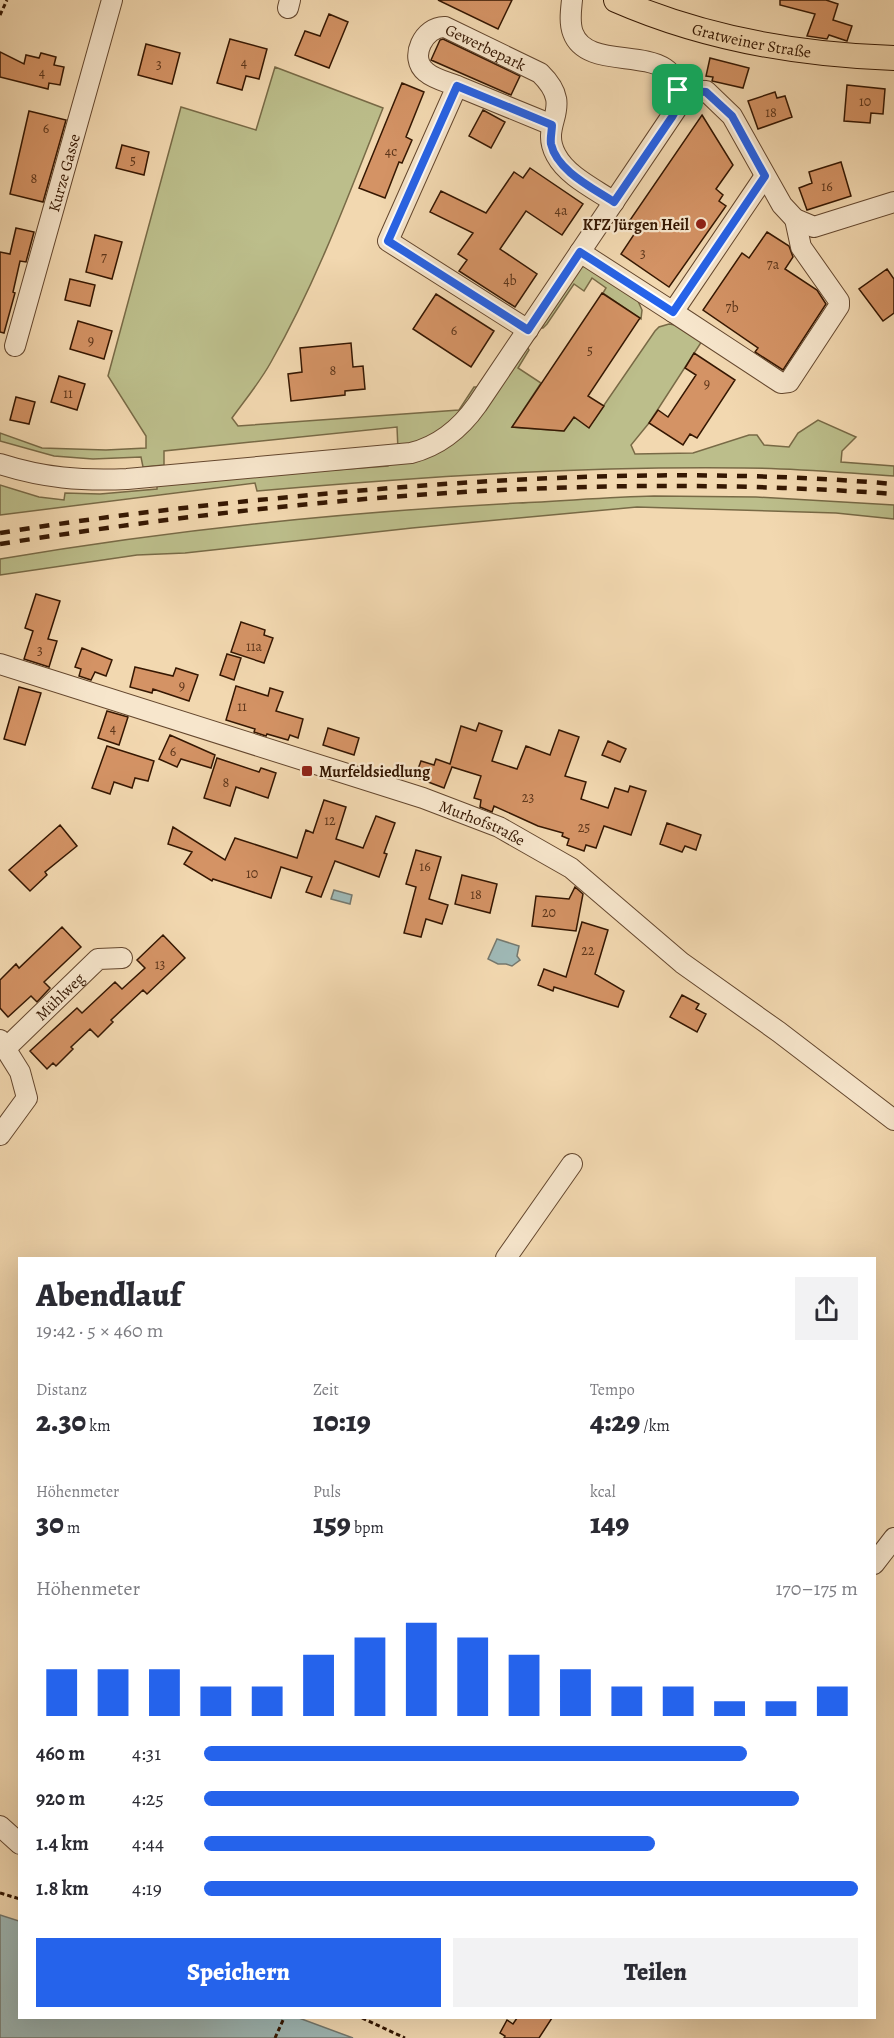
<!DOCTYPE html>
<html lang="de">
<head>
<meta charset="utf-8">
<style>
  body { margin:0; font-family:Alegreya,serif; background:#f2f2f3; color:#2b2b33; height:100vh; display:flex; flex-direction:column; font-size:22px; white-space:nowrap }
  * { box-sizing:border-box; margin:0 }
  p { font-size:20px; color:#7c7c81 }
  .icon { flex:none; width:33px; height:33px; fill:none; stroke:currentColor; stroke-width:2; stroke-linecap:round; stroke-linejoin:round }
  .map { position:relative; flex:1; overflow:hidden }
  .drawer { position:absolute; left:18px; top:1257px; width:858px; height:762px; display:flex; flex-direction:column; background:#fff; border-radius:0px; box-shadow:0 6px 24px #0002 }
  .drawer>* { flex:none }
  .pin { position:absolute; display:grid; place-items:center; width:51px; height:51px; color:#fff; margin:-26px; border-radius:12px; box-shadow:0 3px 9px #0006 }
  .round { display:grid; place-items:center; flex:none; width:63px; height:63px; border-radius:0px; background:#f2f2f3 }
  .headline { display:flex; align-items:center; justify-content:space-between; height:102px; padding:0 18px }
  h1 { font-size:33px; font-weight:800; line-height:45px }
  .metrics { display:grid; grid-template-columns:repeat(3,1fr); gap:9px; height:102px; padding:6px 18px }
  .metrics div { display:grid; align-content:center }
  .metrics b { font-size:30px; font-weight:800 }
  .metrics small { font-size:16px; font-weight:400 }
  .metrics p { font-size:16px }
  .chart { height:168px; padding:12px 18px }
  .chart p { display:flex; justify-content:space-between }
  .chart svg { width:100%; height:108px; margin-top:6px; stroke:#2563eb; stroke-width:6 }
  .action { display:flex; gap:12px; margin-top:auto; padding:12px 18px }
  .action a { flex:1; height:69px; border-radius:0px; background:#2563eb; color:#fff; font-size:24px; font-weight:800; line-height:69px; text-align:center }
  .action a+a { background:#f2f2f3; color:#2b2b33 }
  ul { padding:0 18px; list-style:none; font-size:20px }
  li { display:grid; grid-template-columns:96px 72px 1fr; align-items:center; height:45px }
  li i { height:15px; border-radius:8px; background:#2563eb }
  .map>svg:first-child { display:block }
  .green { fill:#bcbe8b; stroke:#786a46; stroke-width:1.5 }
  .water { fill:#9fb8b5; stroke:#75786d; stroke-width:1.5 }
  .building { fill:#d49365; stroke:#351702; stroke-width:1.5 }
  .lines { fill:none; stroke-linecap:round; stroke-linejoin:round }
  .minor-casing { stroke:#64472e; stroke-width:22 }
  .major-casing { stroke:#351702; stroke-width:26 }
  .path { stroke:#351702; stroke-width:3; stroke-dasharray:4.5 3; stroke-linecap:butt }
  .minor { stroke:#f7e6cc; stroke-width:20 }
  .major { stroke:#f2d8b0; stroke-width:24 }
  .rail { stroke:#351702; stroke-width:4.5; stroke-dasharray:10 10; stroke-linecap:butt }
  .route-casing { stroke:#fff; stroke-width:12 }
  .route { stroke:#2563eb; stroke-width:8 }
  .poi-dot { fill:#8f2418; stroke:#f7e6cc; stroke-width:2 }
  .labels { text-anchor:middle; stroke-width:4.5; stroke-linejoin:round; paint-order:stroke }
  .number-label { font-size:14px; fill:#5d361b }
  .street-label { font-size:16px; fill:#351702; stroke:#f7e6cc }
  .poi-label { font-size:16px; font-weight:bold; fill:#351702; stroke:#f7e6cc; text-anchor:end }
</style>
</head>
<body>
<div class="map">
<svg width="894" height="2038" viewBox="0 0 894 2038">
  <rect width="100%" height="100%" fill="#f2d8b0"/>
  <filter id="stains"><feTurbulence type="fractalNoise" baseFrequency=".00333" numOctaves="4"/><feColorMatrix values="0 0 0 0 .2 0 0 0 0 .09 0 0 0 0 .02 0 0 0 .5 -.17"/></filter>
  <radialGradient id="worn" r=".72"><stop offset=".6" stop-color="#630" stop-opacity="0"/><stop offset="1" stop-color="#630" stop-opacity=".3"/></radialGradient>
  <path class="green" d="M275,67L383,108C349,194 317,281 271,362C260,382 245,400 232,418L238,426L459,410L474,387H478L449,429L398,450L397,427L164,451V465L143,467L141,457L93,459L54,456L0,441V433L42,448L106,450L146,448V436L108,376L181,107L256,130Z
    M587,266L638,301L642,310L641,319L603,293L606,288L592,278L584,291L574,284L547,324L543,328H541L579,267Z
    M669,324L675,325L702,341L649,423L631,445L635,454L693,453L749,435H757L764,445L789,447L798,433L818,420L856,437L842,451L841,462L894,466V476C844,473 794,468 744,468C581,466 419,477 257,491L255,483L0,515V485L39,497L64,500L65,493L100,494L157,489V483L388,466L392,460L425,455L526,345L529,350L518,368L541,383L512,427L564,431L574,417L589,427L655,331L659,327Z
    M654,496L756,497L894,505V519L836,513L637,507L412,528L185,553L137,555L0,575V559C171,530 345,512 518,503C564,501 609,497 654,496Z"/>
  <path class="water" d="M334,890L352,895L350,904L331,899Z
    M497,939L519,946L517,956L520,960L512,966L506,964H498L488,959Z
    M0,1915L19,1921L20,2018H299L353,2038H0Z"/>
  <path class="building" d="M438,0H512L498,29Z
    M780,0H826L838,4L833,20L852,26L847,41L829,35L827,39L807,36L815,14L780,5Z
    M329,14L348,22L329,68L295,55L305,31L320,36Z
    M230,39L267,49L259,79L246,76L242,90L217,83Z
    M443,39L520,76L511,95L431,60L440,40Z
    M146,44L180,53L172,84L138,75Z
    M0,52L24,64L26,55L39,58L41,53L56,57L54,65L64,67L60,85L49,83L48,89L0,77Z
    M710,58L749,68L743,88L712,81L713,77L706,76Z
    M402,83L424,92L406,137L412,140L402,163L399,162L385,198L359,188Z
    M847,85L885,89L883,114L871,113L870,123L844,121Z
    M775,92L777,98L785,96L792,117L758,129L748,101Z
    M483,110L505,122L491,148L469,136Z
    M29,111L66,120L43,202L10,194Z
    M702,115L733,165L716,189L723,195L719,201L726,206L669,287L621,254L637,230L628,223Z
    M122,145L149,152L144,175L116,168Z
    M841,162L851,196L807,210L799,188L812,183L809,172Z
    M530,168L583,204L562,235L526,211L500,249L537,274L515,307L459,271L467,260L458,254L473,233L430,212L441,191L486,213L514,172L523,178Z
    M16,228L34,232L26,262L20,261L13,292L15,293L4,333L0,332V252L10,254Z
    M767,232L789,246L793,257L785,269L817,290L826,304L783,370L755,352L758,348L703,310L742,253L749,258Z
    M95,235L122,242L112,279L86,272Z
    M887,269L894,279V313L883,321L859,289Z
    M70,279L95,285L90,306L65,300Z
    M602,293L640,318L588,396L604,406L589,428L574,417L564,431L512,427Z
    M436,294L494,331L471,367L413,329Z
    M78,321L112,331L104,359L70,349Z
    M351,343L353,367L363,366L365,389L345,391V395L291,401L288,374L302,372L300,348Z
    M694,353L735,380L697,438L690,434L683,445L649,423L658,410L668,417L696,375L685,368Z
    M59,376L85,384L77,410L51,402Z
    M16,397L35,402L29,424L10,420Z
    M36,594L60,601L48,639L57,641L49,667L24,659L33,631L25,628Z
    M241,622L265,630L264,635L273,638L264,663L231,652Z
    M82,648L112,660L106,676L95,672L91,680L79,676L81,669L75,667Z
    M227,654L241,658L234,680L220,675Z
    M135,667L173,676L176,668L198,675L189,701L153,689L152,693L130,687Z
    M236,686L268,696L270,688L283,692L276,711L303,719L298,738L290,735L288,740L267,734L266,736L254,732L255,729L226,720Z
    M19,687L41,693L25,745L4,739Z
    M107,711L128,717L119,745L98,738Z
    M479,723L502,731L492,761L517,769L526,746L550,755L559,730L579,737L565,776L586,782L581,799L608,808L615,788L628,792L630,786L646,791L631,835L604,826L596,848L586,845L584,851L567,845L569,839L562,836L563,833L538,826L494,806L492,812L480,807L481,800L474,798L481,776L452,767L444,788L415,777L421,761L434,765L436,759L450,764L461,726L476,731Z
    M328,728L359,738L354,755L323,745Z
    M170,735L215,755L211,768L181,759L177,767L159,759Z
    M608,741L626,749L620,762L602,755Z
    M107,746L154,761L148,781L135,778L132,788L114,782L110,794L92,788Z
    M217,758L259,772L261,768L276,773L268,798L236,787L230,806L204,798Z
    M324,800L346,807L336,839L363,848L376,816L395,823L384,853L387,854L379,877L335,861L321,897L306,892L312,877L281,867L271,898L213,879L212,881L184,864L192,852L168,844L173,827L225,860L235,838L297,858L306,830L313,833Z
    M667,823L701,835L696,850L685,846L682,852L660,844Z
    M60,825L77,846L45,872L47,875L30,891L9,870Z
    M416,850L441,857L429,899L448,905L442,924L426,919L421,937L404,933L416,887L406,884Z
    M462,875L497,884L490,913L455,904Z
    M575,887L583,894L576,931L532,926L536,896L569,899Z
    M582,922L608,930L595,974L624,991L618,1007L554,987L553,991L538,985L544,969L566,977Z
    M62,927L81,947L44,982L50,988L37,1002L31,996L8,1017L0,1008V980L16,964L19,968Z
    M163,935L185,958L147,994L143,990L111,1020L113,1022L98,1037L90,1029L71,1047L73,1049L56,1066L53,1063L47,1069L30,1051L77,1008L82,1013L115,982L122,989L145,968L137,960Z
    M682,995L699,1004L696,1009L706,1014L697,1032L670,1017Z
    M517,2018H552L539,2038H504L505,2036L500,2033L507,2020L513,2024Z"/>
  <g class="lines">
    <defs>
      <g id="minor">
        <path d="M288,8L290,0"/>
        <path d="M457,86L552,125"/>
        <path d="M678,90L706,91L732,116L782,205L795,219L814,227L894,202"/>
        <path d="M580,252L673,312L765,176"/>
        <path d="M673,312L781,383L789,382L839,306V301L801,247L795,219"/>
        <path id="s1" d="M528,330L388,241L457,86C447,82 434,79 426,72C408,58 424,26 445,27L540,73C577,109 538,122 556,155C567,176 595,189 614,202"/>
        <path id="s2" d="M15,346L112,0"/>
        <path d="M0,464C44,478 81,481 127,479L411,453C439,446 460,429 477,405L677,108C689,33 590,79 573,33C569,23 571,10 572,0"/>
        <path id="s3" d="M0,664L423,798L499,827L571,868L682,963L779,1032L894,1120"/>
        <path d="M0,1040L20,1072L27,1098L0,1135"/>
        <path id="s4" d="M5,1049L98,959L122,958"/>
        <path d="M506,1258L572,1164"/>
        <path d="M874,1564L894,1538"/>
        <path d="M0,1826L20,1844"/>
      </g>
      <g id="major">
        <path id="s5" d="M616,0C703,38 799,55 894,58"/>
      </g>
    </defs>
    <use href="#minor" class="minor-casing"/>
    <use href="#major" class="major-casing"/>
    <path class="path" d="M0,15L7,0
      M0,1893L20,1899
      M362,2018L405,2038
      M275,2038L284,2018"/>
    <use href="#minor" class="minor"/>
    <use href="#major" class="major"/>
    <path class="rail" d="M0,533C110,515 222,503 333,493C520,476 707,468 894,484
      M0,544C295,497 596,472 894,494"/>
  </g>
  <g class="lines">
    <defs>
      <path id="route" d="M457,86L552,125C552,131 550,138 551,144C557,171 593,188 614,202L672,117L677,108L678,90L706,92L732,116L765,176L673,312L580,252L528,330L388,241Z"/>
    </defs>
    <use href="#route" class="route-casing"/>
    <use href="#route" class="route"/>
  </g>
  <g class="poi-dot">
    <circle cx="701" cy="224" r="6"/>
    <rect x="301" y="765" width="12" height="12" rx="3"/>
  </g>
  <g class="labels">
    <g class="number-label">
      <text x="244" y="67">4</text>
      <text x="159" y="69">3</text>
      <text x="42" y="77">4</text>
      <text x="865" y="106">10</text>
      <text x="771" y="117">18</text>
      <text x="46" y="133">6</text>
      <text x="391" y="156">4c</text>
      <text x="133" y="165">5</text>
      <text x="34" y="183">8</text>
      <text x="827" y="191">16</text>
      <text x="561" y="215">4a</text>
      <text x="643" y="258">3</text>
      <text x="104" y="262">7</text>
      <text x="773" y="269">7a</text>
      <text x="510" y="285">4b</text>
      <text x="732" y="312">7b</text>
      <text x="454" y="335">6</text>
      <text x="91" y="345">9</text>
      <text x="590" y="355">5</text>
      <text x="333" y="375">8</text>
      <text x="707" y="388">9</text>
      <text x="68" y="398">11</text>
      <text x="254" y="651">11a</text>
      <text x="40" y="655">3</text>
      <text x="182" y="690">9</text>
      <text x="242" y="711">11</text>
      <text x="113" y="733">4</text>
      <text x="173" y="756">6</text>
      <text x="226" y="787">8</text>
      <text x="528" y="802">23</text>
      <text x="330" y="825">12</text>
      <text x="584" y="832">25</text>
      <text x="425" y="871">16</text>
      <text x="252" y="878">10</text>
      <text x="476" y="899">18</text>
      <text x="549" y="917">20</text>
      <text x="588" y="955">22</text>
      <text x="160" y="969">13</text>
    </g>
    <g class="street-label">
      <text dy="6" stroke="none"><textPath href="#s5" startOffset="142">Gratweiner Straße</textPath></text>
      <text dy="6" stroke="none"><textPath href="#s1" startOffset="477">Gewerbepark</textPath></text>
      <text dy="6" stroke="none"><textPath href="#s2" startOffset="180">Kurze Gasse</textPath></text>
      <text dy="6" stroke="none"><textPath href="#s3" startOffset="508">Murhofstraße</textPath></text>
      <text dy="6" stroke="none"><textPath href="#s4" startOffset="76">Mühlweg</textPath></text>
    </g>
    <g class="poi-label">
      <text x="689" y="230">KFZ Jürgen Heil</text>
      <text x="319" y="777" text-anchor="start">Murfeldsiedlung</text>
    </g>
  </g>
  <rect width="100%" height="100%" filter="url(#stains)"/>
  <rect width="100%" height="100%" fill="url(#worn)"/>
</svg>
<div class="pin" style="left:678px;top:90px;background:#1e9e55"><svg class="icon" aria-label="arrive" viewBox="0 0 24 24"><path d="M6 21V4h12l-3 4 3 4H6"/></svg></div>
<section class="drawer">
<div class="headline"><div><h1>Abendlauf</h1><p>19:42 · 5 × 460 m</p></div><a class="round"><svg class="icon" aria-label="share" viewBox="0 0 24 24"><path d="M12 15V3M7 8l5-5 5 5M5 13v7h14v-7"/></svg></a></div>
<div class="metrics">
<div><p>Distanz</p><b>2.30<small> km</small></b></div>
<div><p>Zeit</p><b>10:19</b></div>
<div><p>Tempo</p><b>4:29<small> /km</small></b></div>
</div>
<div class="metrics">
<div><p>Höhenmeter</p><b>30<small> m</small></b></div>
<div><p>Puls</p><b>159<small> bpm</small></b></div>
<div><p>kcal</p><b>149</b></div>
</div>
<div class="chart"><p><span>Höhenmeter</span>170–175 m</p>
<svg viewBox="0 0 160 44" preserveAspectRatio="none"><path d="M5 44V25M15 44V25M25 44V25M35 44V32M45 44V32M55 44V19M65 44V12M75 44V6M85 44V12M95 44V19M105 44V25M115 44V32M125 44V32M135 44V38M145 44V38M155 44V32"/></svg>
</div>
<ul>
<li><b>460 m</b>4:31<i style="width:83%"></i></li>
<li><b>920 m</b>4:25<i style="width:91%"></i></li>
<li><b>1.4 km</b>4:44<i style="width:69%"></i></li>
<li><b>1.8 km</b>4:19<i style="width:100%"></i></li>
</ul>
<div class="action"><a>Speichern</a><a>Teilen</a></div>
</section>
</div>
</body>
</html>
